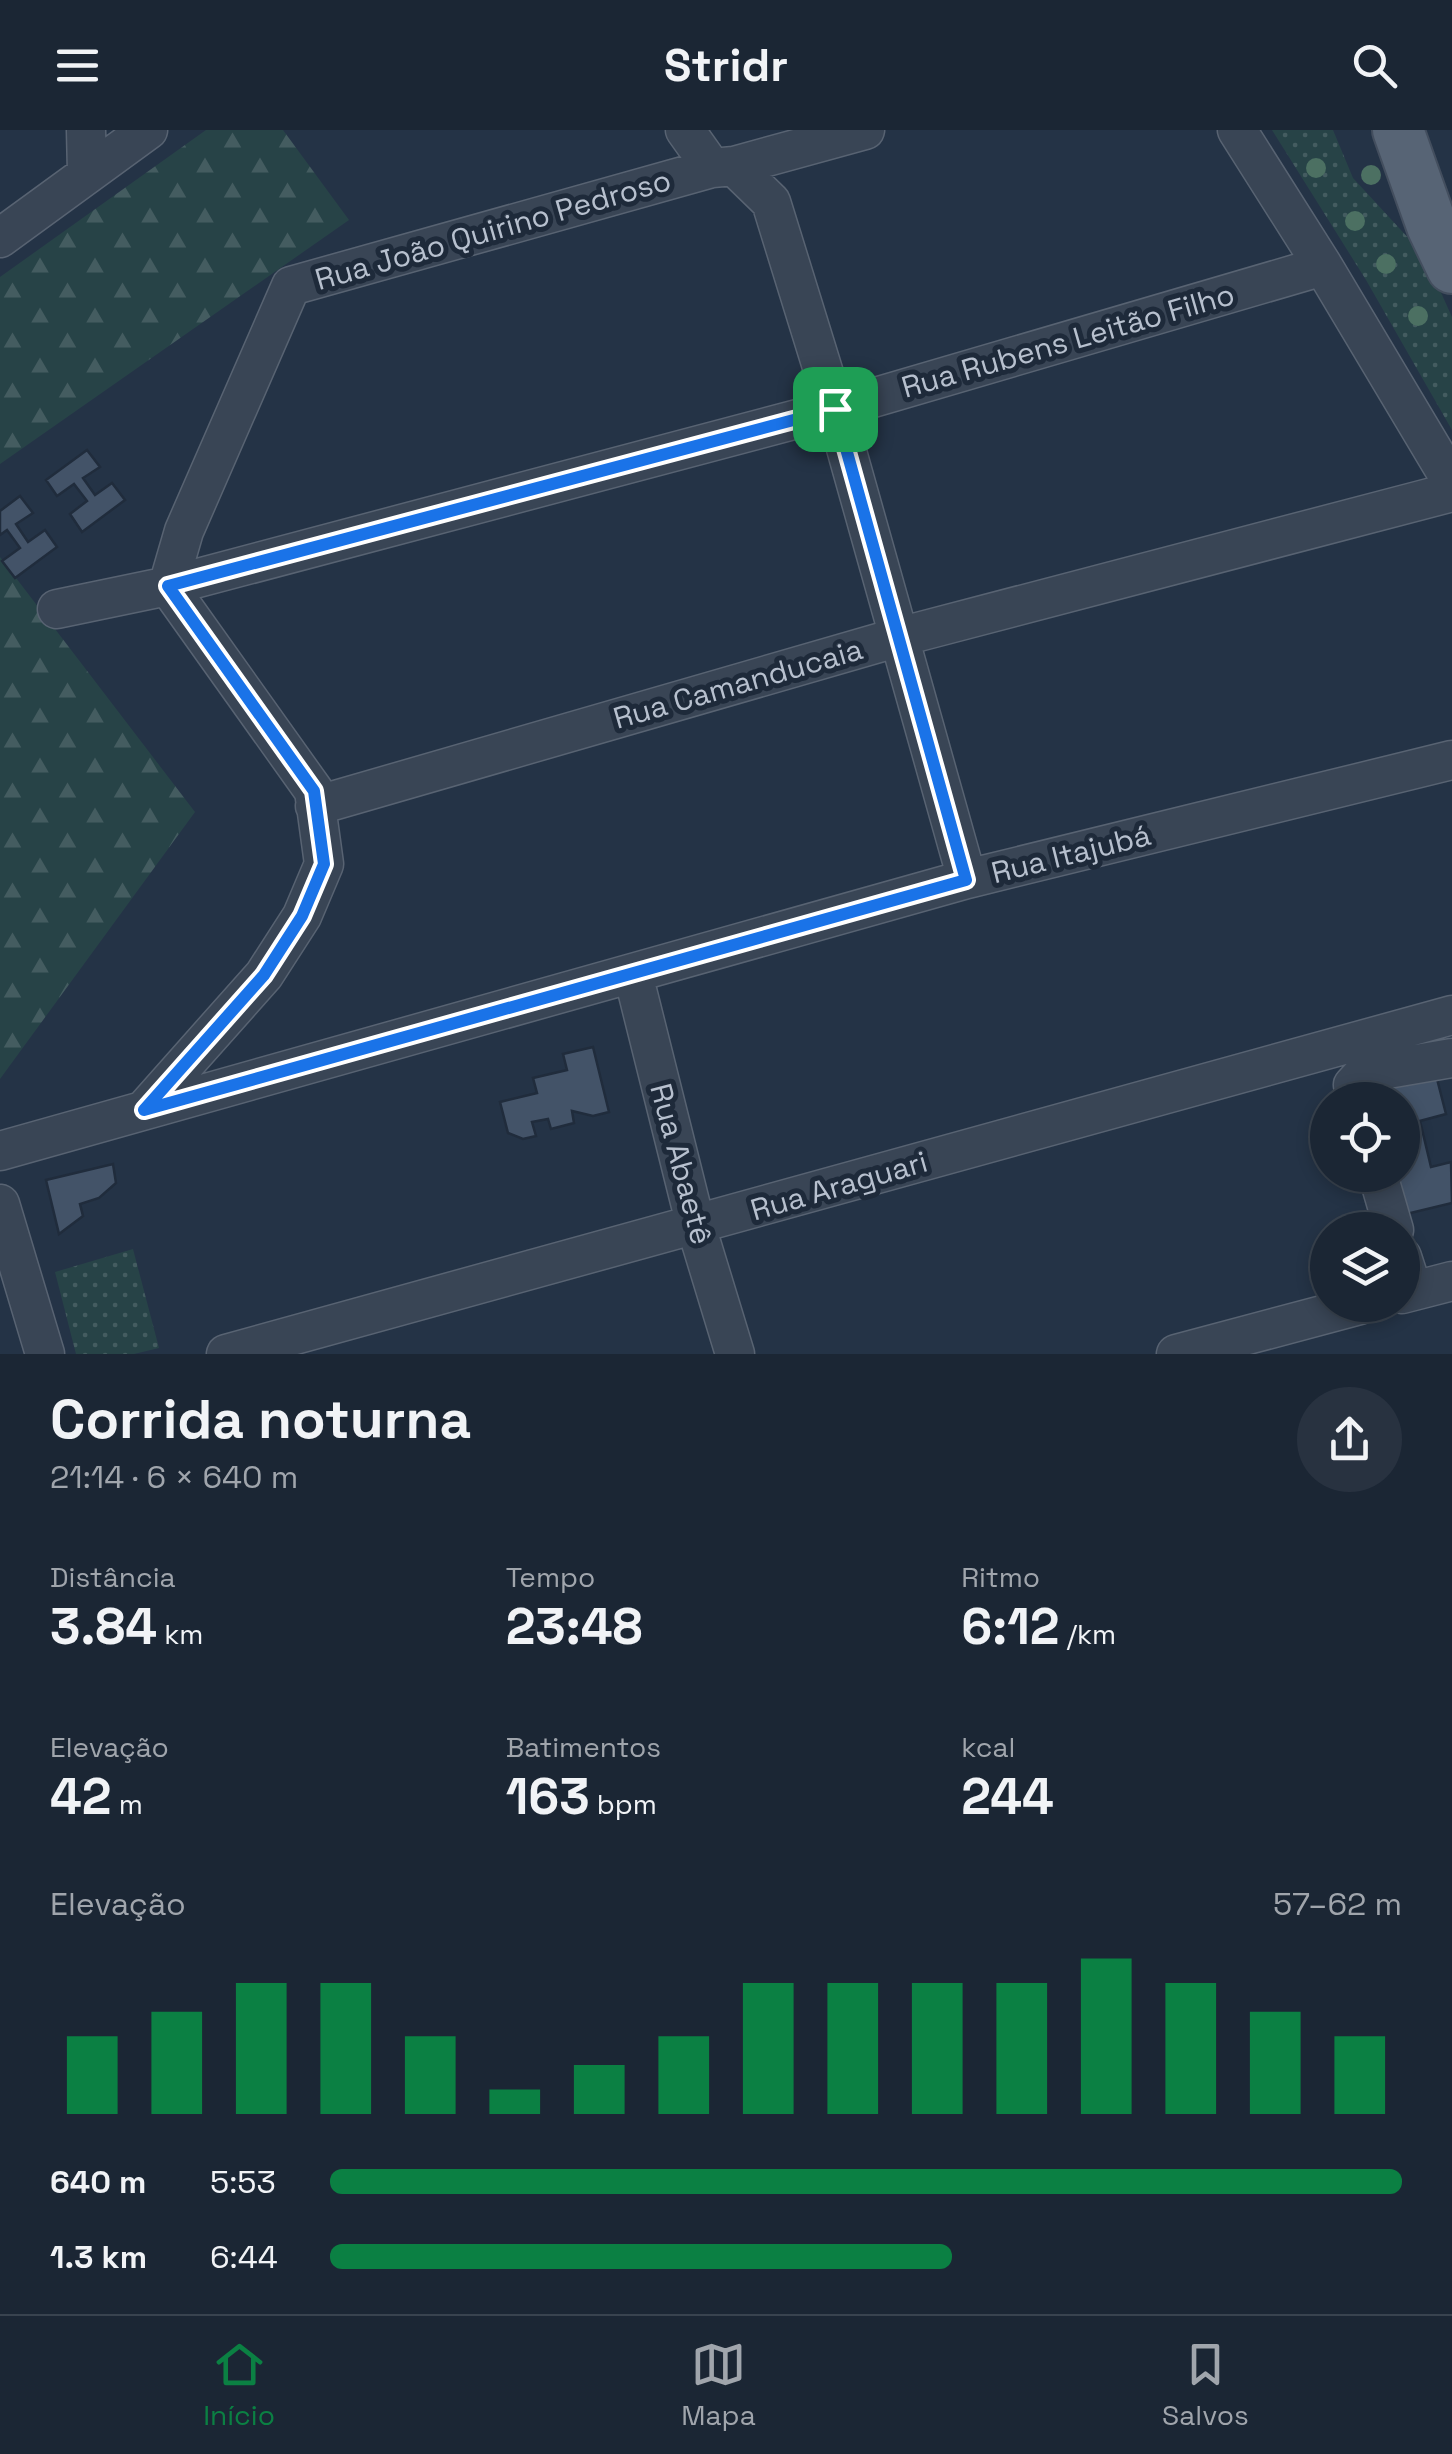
<!DOCTYPE html>
<html lang="pt">
<head>
<meta charset="utf-8">
<style>
  body { margin:0; font-family:"Space Grotesk",sans-serif; background:#283240; color:#f1f3f6; height:100vh; display:flex; flex-direction:column; font-size:38px; white-space:nowrap }
  * { box-sizing:border-box; margin:0 }
  p { font-size:32px; color:#a0a5ac }
  .icon { flex:none; width:55px; height:55px; fill:none; stroke:currentColor; stroke-width:2; stroke-linecap:round; stroke-linejoin:round }
  .map { position:relative; height:1224px; overflow:hidden }
  .panel { display:flex; flex-direction:column; background:#1b2634; flex:1 }
  .panel>* { flex:none }
  .buttons { position:absolute; left:1310px; top:952px; display:grid; gap:20px }
  .buttons a { display:grid; place-items:center; width:110px; height:110px; border-radius:50%; background:#1b2634; box-shadow:0 5px 15px #0003,0 0 0 2px #39434f; font-size:50px }
  .pin { position:absolute; display:grid; place-items:center; width:85px; height:85px; color:#fff; margin:-42px; border-radius:20px; box-shadow:0 5px 15px #0006 }
  .round { display:grid; place-items:center; flex:none; width:105px; height:105px; border-radius:52px; background:#283240 }
  .summary { display:flex; align-items:center; justify-content:space-between; height:170px; padding:0 50px }
  h1 { font-size:55px; font-weight:700; line-height:75px }
  .metrics { display:grid; grid-template-columns:repeat(3,1fr); gap:15px; height:170px; padding:10px 50px }
  .metrics div { display:grid; align-content:center }
  .metrics b { font-size:50px; font-weight:700 }
  .metrics small { font-size:28px; font-weight:400 }
  .metrics p { font-size:28px }
  .chart { height:280px; padding:20px 50px }
  .chart p { display:flex; justify-content:space-between }
  .chart svg { width:100%; height:180px; margin-top:10px; stroke:#0b8043; stroke-width:6 }
  ul { padding:0 50px; list-style:none; font-size:32px }
  li { display:grid; grid-template-columns:160px 120px 1fr; align-items:center; height:75px }
  li i { height:25px; border-radius:12px; background:#0b8043 }
  header { display:flex; justify-content:space-between; align-items:center; height:130px; padding:0 50px; background:#1b2634; font-size:45px; font-weight:700 }
  .tabs { display:flex; justify-content:space-around; align-items:center; height:140px; border-top:2px solid #39434f; background:#1b2634; font-size:28px; color:#a0a5ac }
  .tabs a { display:grid; justify-items:center; gap:5px }
  .tabs .on { color:#0b8043 }
  .map>svg:first-child { display:block }
  .grass { fill:url(#grass-dots) }
  .forest { fill:url(#forest-firs) }
  .building { fill:#435368; stroke:#202c3c; stroke-width:2.5 }
  .lines { fill:none; stroke-linecap:round; stroke-linejoin:round }
  .minor-casing { stroke:#586372; stroke-width:41 }
  .major-casing { stroke:#434e5e; stroke-width:54 }
  .minor { stroke:#394555; stroke-width:38 }
  .major { stroke:#576475; stroke-width:50 }
  .tree { fill:#4c7062 }
  .route-casing { stroke:#fff; stroke-width:20 }
  .route { stroke:#1a73e8; stroke-width:12 }
  .labels { text-anchor:middle; stroke-width:10; stroke-linejoin:round; paint-order:stroke }
  .street-label { font-size:30px; fill:#b7c0ce; stroke:#1e2a3a }
</style>
</head>
<body>
<header><svg class="icon" aria-label="menu" viewBox="0 0 24 24"><path d="M4 6h16M4 12h16M4 18h16"/></svg>Stridr<svg class="icon" aria-label="search" viewBox="0 0 24 24"><circle cx="10" cy="10" r="6"/><path d="M15 15l6 6"/></svg></header>
<div class="map">
<svg width="1452" height="1224" viewBox="0 0 1452 1224">
  <defs>
    <pattern id="grass-dots" width="8" height="8" patternUnits="userSpaceOnUse" patternTransform="scale(2.5)"><rect width="8" height="8" fill="#274347"/><path d="M2 2h.1M6 6h.1" fill="none" stroke="#445c60" stroke-width="1.8" stroke-linecap="round"/></pattern>
    <pattern id="forest-firs" width="22" height="20" patternUnits="userSpaceOnUse" patternTransform="scale(2.5)"><rect width="22" height="20" fill="#274347"/><path d="M5 1l3.5 6h-7zM16 11l3.5 6h-7z" fill="#445c60"/></pattern>
  </defs>
  <rect width="100%" height="100%" fill="#243346"/>
  <path class="grass" d="M1272,0H1333L1353,48L1424,125L1452,187V300L1366,150Z
    M133,1119L159,1218L134,1224H76L55,1142Z"/>
  <path class="forest" d="M206,0H283L349,90L0,334V147Z
    M0,427L195,682L0,949Z"/>
  <path class="building" d="M87,320L100,337L83,348L95,365L112,353L125,370L82,402L70,384L87,371L74,354L57,366L46,350Z
    M20,366L33,383L16,394L28,412L45,400L57,417L15,448L2,431L20,418L7,400L0,405V381Z
    M593,917L609,982L593,986L572,981L574,993L551,999L548,989L532,992L536,1006L523,1009L508,1003L500,972L537,963L533,948L567,940L563,924Z
    M1436,945L1446,984L1420,991L1431,1037L1451,1032L1452,1073L1394,1087L1384,1045H1402V970H1365L1364,963Z
    M113,1034L116,1053L99,1068L80,1074L83,1086L59,1104L46,1050Z"/>
  <g class="lines">
    <defs>
      <path id="minor" d="M86,0L87,43
        M685,0L712,38
        M1237,0L1323,136L1452,352
        M734,36L771,72L835,279L967,749
        M0,108L148,0
        M57,479L168,456L835,279L1323,136
        M315,676L899,507L1452,362
        M633,844L696,1096L735,1224
        M1356,970L1353,955L1364,943L1452,928
        M144,980L264,845L302,786L324,734L314,661L168,456L184,401L291,156L712,38L734,36L865,0
        M0,1021L967,749L1452,630
        M1378,1045L1394,1100
        M0,1074L45,1224
        M1402,1127L1413,1161
        M1402,1164L1452,1151
        M226,1224L1452,885
        M1176,1224L1360,1175"/>
      <path id="major" d="M1398,0L1432,96L1452,138"/>
    </defs>
    <use href="#minor" class="minor-casing"/>
    <use href="#major" class="major-casing"/>
    <use href="#minor" class="minor"/>
    <use href="#major" class="major"/>
  </g>
  <g class="tree">
    <circle cx="1316" cy="38" r="10"/>
    <circle cx="1371" cy="45" r="10"/>
    <circle cx="1355" cy="91" r="10"/>
    <circle cx="1386" cy="134" r="10"/>
    <circle cx="1418" cy="186" r="10"/>
  </g>
  <g class="lines">
    <defs>
      <path id="route" d="M835,279L966,750L144,980L264,845L302,786L324,734L314,661L168,456Z"/>
    </defs>
    <use href="#route" class="route-casing"/>
    <use href="#route" class="route"/>
  </g>
  <g class="labels">
    <g class="street-label">
      <text transform="translate(493 100) rotate(-16)" y="10">Rua João Quirino Pedroso</text>
      <text transform="translate(1068 211) rotate(-16)" y="10">Rua Rubens Leitão Filho</text>
      <text transform="translate(738 554) rotate(-16)" y="10">Rua Camanducaia</text>
      <text transform="translate(1071 724) rotate(-14)" y="10">Rua Itajubá</text>
      <text transform="translate(681 1034) rotate(75)" y="10">Rua Abaetê</text>
      <text transform="translate(839 1056) rotate(-16)" y="10">Rua Araguari</text>
    </g>
  </g>
</svg>
<div class="buttons">
<a><svg class="icon" aria-label="locate" viewBox="0 0 24 24"><circle cx="12" cy="12" r="6"/><path d="M12 2v4M12 18v4M2 12h4M18 12h4"/></svg></a>
<a><svg class="icon" aria-label="layers" viewBox="0 0 24 24"><path d="M12 4l9 5-9 5-9-5zM3 14l9 5 9-5"/></svg></a>
</div>
<div class="pin" style="left:835px;top:279px;background:#1e9e55"><svg class="icon" aria-label="arrive" viewBox="0 0 24 24"><path d="M6 21V4h12l-3 4 3 4H6"/></svg></div>
</div>
<section class="panel">
<div class="summary"><div><h1>Corrida noturna</h1><p>21:14 · 6 × 640 m</p></div><a class="round"><svg class="icon" aria-label="share" viewBox="0 0 24 24"><path d="M12 15V3M7 8l5-5 5 5M5 13v7h14v-7"/></svg></a></div>
<div class="metrics">
<div><p>Distância</p><b>3.84<small> km</small></b></div>
<div><p>Tempo</p><b>23:48</b></div>
<div><p>Ritmo</p><b>6:12<small> /km</small></b></div>
</div>
<div class="metrics">
<div><p>Elevação</p><b>42<small> m</small></b></div>
<div><p>Batimentos</p><b>163<small> bpm</small></b></div>
<div><p>kcal</p><b>244</b></div>
</div>
<div class="chart"><p><span>Elevação</span>57–62 m</p>
<svg viewBox="0 0 160 44" preserveAspectRatio="none"><path d="M5 44V25M15 44V19M25 44V12M35 44V12M45 44V25M55 44V38M65 44V32M75 44V25M85 44V12M95 44V12M105 44V12M115 44V12M125 44V6M135 44V12M145 44V19M155 44V25"/></svg>
</div>
<ul>
<li><b>640 m</b>5:53<i style="width:100%"></i></li>
<li><b>1.3 km</b>6:44<i style="width:58%"></i></li>
</ul>
</section>
<nav class="tabs">
<a class="on"><svg class="icon" aria-label="home" viewBox="0 0 24 24"><path d="M3 11l9-7 9 7M6 9v11h12V9"/></svg>Início</a>
<a><svg class="icon" aria-label="map" viewBox="0 0 24 24"><path d="M3 6l6-2 6 2 6-2v14l-6 2-6-2-6 2zM9 4v14M15 6v14"/></svg>Mapa</a>
<a><svg class="icon" aria-label="saved" viewBox="0 0 24 24"><path d="M7 4h10v16l-5-4-5 4z"/></svg>Salvos</a>
</nav>
</body>
</html>
